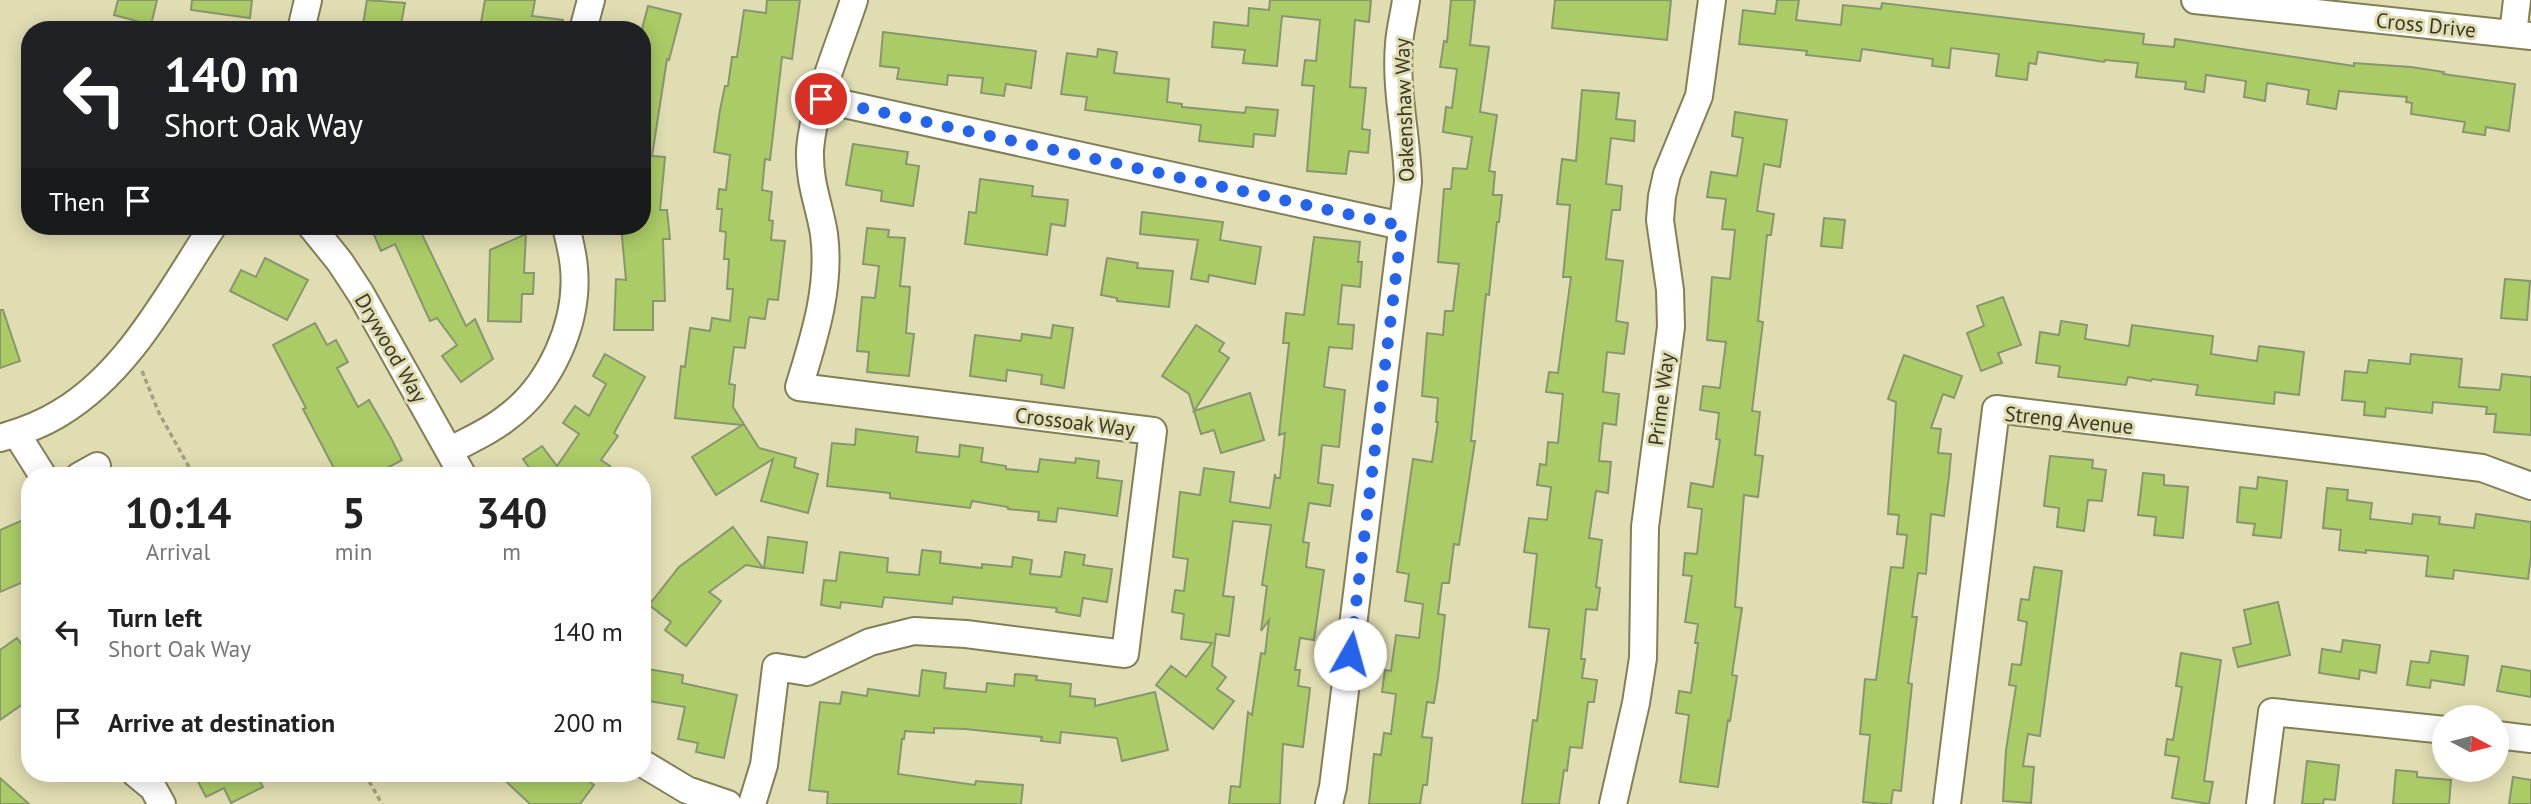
<!DOCTYPE html>
<style>
body{margin:0;font-family:"PT Sans",sans-serif;background:#f2f2f2;color:#222;height:100vh;display:flex;flex-direction:column;font-size:26px;white-space:nowrap}
*{box-sizing:border-box;margin:0}
p{font-size:23px;color:#767676}
.icon{flex:none;width:38px;height:38px;fill:none;stroke:currentColor;stroke-width:2;stroke-linecap:round;stroke-linejoin:round}
.map{position:relative;flex:1;overflow:hidden}
.details{position:absolute;left:21px;top:467px;width:630px;height:315px;display:flex;flex-direction:column;background:#fff;border-radius:28px;box-shadow:0 4px 18px #0003}
.details>*{flex:none}
.hud{position:absolute;left:21px;top:21px;width:630px;height:214px;border-radius:28px;box-shadow:0 4px 18px #0003;background:#202124;color:#fff;overflow:hidden}
.needle{width:46px;rotate:97deg}
.tools{position:absolute;left:2432px;top:705px;display:grid;gap:14px}
.tools a{display:grid;place-items:center;width:77px;height:77px;border-radius:50%;background:#fff;box-shadow:0 4px 18px #0003;font-size:35px}
.pin{position:absolute;display:grid;place-items:center;width:60px;height:60px;color:#fff;margin:-30px;border:4px solid #fff;border-radius:50%;box-shadow:0 2px 7px #0007}
.me{position:absolute;width:77px;margin:-38px;rotate:7deg;stroke-linejoin:round;filter:drop-shadow(0 0 5px #0008)}
.turn{display:flex;align-items:center;gap:24px;height:147px;padding:0 28px;font-size:32px}
.turn .icon{width:91px;height:91px;stroke-width:2.5}
.turn b{display:block;font-size:49px;line-height:60px}
.then{display:flex;align-items:center;height:66px;padding:0 28px;background:#0003;gap:14px;font-size:26px}
.eta{display:flex;justify-content:space-evenly;align-items:center;height:119px;text-align:center}
.eta b{font-size:42px;font-weight:800;line-height:49px}
ul{padding:0;list-style:none}
li{display:flex;align-items:center;gap:21px;height:91px;padding:0 28px}
li div{flex:1}
li b{display:block;font-size:26px}
li em{font-style:normal}
.map>svg:first-child{display:block}
.building{fill:#aacb66;stroke:#889670;stroke-width:2}
.lines{fill:none;stroke-linecap:round;stroke-linejoin:round}
.minor-casing{stroke:#827f57;stroke-width:30}
.path{stroke:#a3a07f;stroke-width:3.5;stroke-dasharray:5 3.5;stroke-linecap:butt}
.minor{stroke:#fff;stroke-width:26}
.route{stroke:#2563eb;stroke-width:12;stroke-dasharray:0 21.6}
.labels{text-anchor:middle;dominant-baseline:central;stroke-width:6;stroke-linejoin:round;paint-order:stroke}
.street-label{font-size:21px;fill:#393726;stroke:#e0ddb2}
</style>
<div class="map">
<svg width="2531" height="804" viewBox="0 0 2531 804">
<rect width="100%" height="100%" fill="#e0ddb2"/>
<!-- building -->
<path class="building" d="M118,0H157L151,25L114,15Z
M192,0H252L250,18L191,10Z
M367,0L405,3L400,30H362Z
M485,0H535L532,16L563,20V30L480,28Z
M767,0H800L792,59L782,57L770,160L765,159L762,190L772,192L769,220L773,221L771,240L785,241L778,300L768,299L765,319L749,317L745,348L734,347L729,384L735,385L733,407L759,448L796,458L794,467L818,474L808,513L761,501L773,459L716,495L692,457L742,425L675,418L681,366L685,367L690,328L710,331L712,318L730,321L733,289H727L729,259H724L726,232L720,231L722,209H717L719,189L726,190L730,155L714,152L720,110L725,86H728L732,57H737L744,10L766,13Z
M1270,0H1371L1369,22L1355,20L1350,87L1366,88L1362,129L1370,130L1368,153L1349,151L1346,174L1307,171L1314,86L1302,85L1305,60L1316,61L1320,20L1282,16L1277,66L1243,63L1245,50L1212,47L1214,22L1248,26L1249,8L1269,10Z
M1451,0H1475L1470,45L1489,47L1480,112L1497,115L1489,171L1495,172L1493,195H1502L1499,222H1497L1489,295L1486,294L1471,441H1475L1459,545L1454,544L1449,583H1442L1438,614L1445,615L1438,678L1434,703L1427,702L1422,737L1432,738L1427,785H1423L1420,804H1369L1374,754L1381,755L1384,733L1391,734L1396,694L1382,692L1385,670L1391,671L1396,635L1419,638L1423,604L1405,601L1409,574L1397,572L1413,459L1432,462L1438,422H1436L1438,398L1422,396L1427,333L1443,335L1445,311H1453L1459,264L1438,262L1444,189H1451L1453,168L1467,169L1472,137L1443,132L1446,107L1452,108L1457,69L1440,67L1444,41L1447,42Z
M1555,0H1671L1667,40L1552,28Z
M1777,0H1799L1796,20L1841,25L1843,5L1881,9L1882,3L2144,34L2143,44L2174,47L2175,39L2354,66V63L2411,67L2444,72L2443,74L2515,84L2509,131L2486,127L2485,135L2463,132L2465,122L2411,114L2412,103L2406,102L2407,97L2339,91L2336,109L2307,104L2309,90L2267,83L2265,101L2244,97L2246,81L2206,75L2204,92L2185,89L2186,82L2136,77L2138,63L2105,60L2104,62L2038,52L2036,64L2029,63L2027,80L1996,76L1999,54L1951,48L1949,68L1932,66L1933,59L1862,49L1860,61L1806,55L1807,51L1739,44L1743,10L1775,14Z
M648,6L681,14L669,60L667,59L652,156L665,157L660,210H667L670,239H663L665,301H653V330H614L616,279L626,280L621,226H642V29Z
M883,32L1036,51L1031,88L1006,84L1004,96L981,93L983,78L948,75L947,85L897,79L899,68L880,66Z
M1098,49L1117,52L1114,73L1169,79L1167,102L1182,104V107L1245,113L1246,107L1278,110L1275,136L1254,134L1253,147L1199,141L1201,125L1085,110L1087,97L1061,94L1067,53L1097,57Z
M1582,90L1619,93L1616,119L1635,121L1634,141L1611,138L1606,184L1622,186L1620,210H1612L1606,259L1623,261L1616,321L1628,323L1624,354L1607,352L1603,392L1619,394L1616,425L1603,423L1599,461L1611,462L1608,493L1596,491L1589,538L1602,540L1596,587L1600,588L1597,610L1586,609L1581,659H1585L1582,678L1597,680L1594,702H1588L1582,748L1570,747L1567,771L1564,770L1559,804H1522L1533,720L1537,721L1549,629L1529,627L1537,554L1524,552L1529,518L1547,520L1551,487L1537,485L1540,464L1546,465L1548,442L1558,443L1563,394L1546,392L1549,372L1558,373L1571,277H1563L1570,205L1557,204L1562,159L1576,161Z
M1735,112L1787,120L1780,167L1764,164L1757,211L1774,214L1771,235H1767L1758,321L1763,322L1752,411L1760,412L1755,455L1763,456L1758,497L1744,495L1735,607L1742,608L1732,675L1737,676L1730,721L1728,720L1718,787L1680,782L1689,715L1676,713L1679,691L1691,693L1698,643H1695L1698,624L1685,622L1692,576L1683,575L1685,553L1697,554L1702,509L1688,507L1691,483L1713,487L1720,440L1716,439L1719,413L1700,410L1703,386L1720,388L1726,342L1707,340L1712,277L1730,279L1735,230L1722,229L1726,199L1707,197L1711,172L1737,176L1743,138L1732,136Z
M853,144L908,152L906,164L919,166L913,206L881,201L882,191L846,185Z
M980,179L1033,186L1032,196L1068,200L1065,226L1051,224L1047,255L965,244L969,212L976,213Z
M1142,212L1223,222L1220,240L1261,247L1255,284L1209,275L1208,282L1191,279L1198,240L1140,234Z
M1824,218L1845,220L1842,248L1821,246Z
M370,226H418L466,326L475,319L493,359L461,382L442,356L457,345L437,318L430,321L395,244L381,251Z
M867,228L889,230L888,237L905,238L900,286L910,287L906,333L914,334L909,376L867,372L869,352L857,351L862,297L875,298L879,266L863,264Z
M526,234L524,273H534L533,294H522L521,322L488,321L490,250Z
M1314,237L1360,242L1358,262H1362L1360,287L1342,285L1338,324L1354,325L1352,349L1329,347L1324,387L1345,390L1339,447L1322,445L1318,483L1333,485L1330,506L1309,503L1303,542L1309,543L1306,567L1324,570L1314,640L1300,638L1295,670H1300L1298,686L1310,688L1303,747L1283,744L1280,804H1229L1231,786L1240,787L1248,712L1252,715L1261,653L1265,654L1269,620L1261,631L1267,586L1262,585L1271,525L1233,521L1223,596L1234,597L1229,636L1216,634L1212,666L1226,677L1217,689L1234,701L1213,729L1156,685L1171,666L1186,677L1212,643L1181,639L1184,614L1172,612L1175,590L1184,591L1188,559L1173,557L1180,492L1200,495L1204,468L1234,472L1230,502L1270,508L1275,474L1276,478H1280L1285,433L1279,435L1289,343H1283L1286,313L1304,315Z
M265,258L308,280L287,320L230,291L241,270L256,277Z
M1107,258L1138,263L1137,268L1173,271L1169,307L1117,301V298L1101,295Z
M2505,279L2530,281L2527,320L2501,318Z
M2003,297L2021,345L1998,353L2002,363L1981,371L1967,333L1984,326L1977,306Z
M0,310H3L20,361L0,368Z
M2061,321L2087,325L2085,339L2129,346L2132,325L2213,336L2211,354L2257,361L2259,346L2304,352L2299,395L2275,392L2274,404L2196,395L2198,385L2152,379L2151,381L2128,377L2126,385L2058,377L2060,366L2036,363L2040,332L2059,335Z
M315,323L327,345L336,340L348,362L337,368L358,407L369,400L391,438L402,460L387,468L392,476H338L303,409L306,408L273,345Z
M1053,325L1073,328L1064,388L1041,384L1042,375L1007,370L1006,381L970,376L975,335L1021,341L1022,334L1051,338Z
M1196,325L1224,343L1219,351L1229,358L1194,411L1250,393L1264,440L1221,453L1214,430L1201,434L1189,394L1162,376Z
M605,354L645,377L614,433L618,436L601,460L610,466L603,476H535L523,459L542,446L557,466L579,434L563,423L575,406L589,416L606,384L593,376Z
M2411,354L2462,359L2459,387L2500,390L2502,374L2531,377V435L2494,432L2496,414H2486L2487,407L2433,402L2432,413L2386,408L2385,417L2364,415L2365,402L2342,400L2345,371L2367,373L2369,360L2410,364Z
M1904,355L1962,376L1954,398L1943,394L1931,428L1941,429L1938,453L1951,454L1949,476L1944,516L1931,514L1926,574L1918,573L1912,617H1917L1908,683L1912,684L1901,791L1893,790L1891,804H1883L1863,802L1870,735L1860,734L1865,679L1876,680L1891,567L1903,568L1907,535L1897,534L1899,515L1888,514L1896,402L1888,399Z
M856,429L918,437L916,452L959,457L960,445L983,448L981,462L1006,466V469L1038,472L1040,459L1075,463L1076,458L1099,461L1097,478L1122,481L1117,516L1058,508L1056,522L1038,520L1039,512L1008,509V507L972,501L970,508L890,498V493L827,486L832,443L855,445Z
M2050,456L2093,460L2092,468L2106,470L2102,501L2088,500L2084,531L2057,527L2059,508L2044,506Z
M2143,473L2164,475V485L2188,487L2183,538L2154,535L2156,517L2138,515Z
M2258,477L2287,481L2281,538L2253,535L2255,524L2237,522L2240,487L2257,489Z
M2327,488L2348,490L2347,500L2372,503L2370,519L2412,524L2413,514L2440,517L2439,524L2474,528L2476,514L2531,522V556L2528,579L2454,570L2453,579L2426,576L2428,556L2366,550V553L2339,550L2341,530L2323,528Z
M30,517V579L0,592V530Z
M733,527L763,568L746,565L709,592L721,601L686,646L665,630L671,622L649,605L679,567Z
M768,537L807,542L803,573L764,568Z
M922,550L941,552L940,563L982,568V564L1012,567L1013,557L1032,560L1030,574L1061,577L1065,552L1085,555L1083,565L1112,569L1107,602L1083,598L1080,616L1056,612L1057,608L953,597L952,604L884,597L882,607L841,602L840,608L821,605L824,580L836,581L840,552L888,558L887,572L919,575Z
M2034,567L2062,571L2040,736L2028,734L2023,766L2034,767L2031,803L2003,801L2006,750L2016,686L2009,685L2012,664L2021,665L2027,622L2018,620L2021,599L2029,600Z
M2278,602L2290,655L2238,667L2233,648L2251,644L2244,610Z
M17,638L30,656V699L0,720V650Z
M2343,640L2380,645L2376,673L2360,670L2359,679L2319,673L2322,649L2341,652Z
M2431,651L2468,656L2464,685L2431,680L2430,688L2407,685L2411,661L2429,663Z
M2181,653L2221,660L2204,781L2213,782L2209,804L2172,798L2179,757L2165,755L2167,739L2173,740L2182,687L2176,686Z
M2502,666L2531,671V697L2497,691Z
M642,668L683,675L682,683L737,695L724,758L696,752L698,743L678,739L685,707L642,700Z
M922,670L946,673L944,688L986,692L987,683L1014,686L1015,674L1037,676L1036,680L1071,684L1070,696L1095,699V706L1155,692L1168,750L1122,761L1117,738L1061,732L1060,743L1041,741L1042,737L965,729L934,728V733L905,731L904,739H902L898,774L975,785L976,781L1023,785L1021,804H827L828,792L809,790L820,702L840,704L842,692L867,696L868,689L919,696Z
M2307,761L2339,765L2335,800L2324,799L2323,804H2302Z
M2396,770L2417,772V777L2451,780L2449,804H2393Z
M194,774H256L263,787L231,803L224,788L206,797Z
M498,774H578L594,785L580,804H530Z
M2513,777L2531,780V804H2509Z
M0,778L29,804H0Z"/>
<g class="lines">
<defs>
<path id="minor" d="M2195,0L2531,36
M301,30L308,0
M583,30L591,0
M2513,34L2517,0
M821,99L1402,226
M311,226L340,262L361,294L463,476
M16,433L43,476
M0,438C21,432 41,425 60,413C129,372 170,291 213,226
M449,451C467,441 489,432 505,419C550,387 579,323 574,268C573,254 569,240 566,226
M79,476L97,466
M2497,735L2531,739
M642,763L687,790L728,804
M136,774L153,788L162,804
M752,804L764,765L776,667L807,672L870,642L914,631L966,634L1125,654L1153,431L799,387C814,338 831,287 824,234C819,203 809,184 810,150C813,105 840,44 854,0
M1329,804L1333,787L1408,182C1407,136 1395,90 1399,44C1400,29 1404,15 1406,0
M1613,804L1636,703L1643,658L1645,527L1671,327L1670,290L1660,220L1662,196L1667,174L1699,96L1712,0
M1947,804L1996,409L2482,468L2531,486
M2260,804L2272,712L2445,730"/>
</defs>
<!-- minor casing -->
<use href="#minor" class="minor-casing"/>
<!-- path -->
<path class="path" d="M142,371L159,413L194,476
M365,774L382,804"/>
<!-- minor -->
<use href="#minor" class="minor"/>
</g>
<g class="lines">
<!-- route -->
<path class="route" d="M821,99L1402,226L1350,654"/>
</g>
<g class="labels">
<!-- street labels -->
<g class="street-label">
<text transform="translate(2426 25) rotate(6)">Cross Drive</text>
<text transform="translate(1404 110) rotate(-92)">Oakenshaw Way</text>
<text transform="translate(391 348) rotate(60)">Drywood Way</text>
<text transform="translate(1661 399) rotate(-83)">Prime Way</text>
<text transform="translate(2069 420) rotate(6)">Streng Avenue</text>
<text transform="translate(1075 422) rotate(7)">Crossoak Way</text>
</g>
</g>
</svg>
<div class="tools">
<a><svg class="needle" viewBox="-14 -14 28 28"><path d="M0-13l5 13h-10z" fill="#e53935"/><path d="M0 13l5-13h-10z" fill="#767676"/></svg></a>
</div>
<div class="pin" style="left:821px;top:99px;background:#d93025"><svg class="icon" aria-label="arrive" viewBox="0 0 24 24"><path d="M6 21V4h12l-3 4 3 4H6"/></svg></div>
<svg class="me" style="left:1350px;top:654px" viewBox="-20 -20 40 40"><circle r="19" fill="#fff"/><path d="M0-13L10 11 0 6-10 11z" fill="#2563eb"/></svg>
<div class="hud">
<div class="turn"><svg class="icon" aria-label="left" viewBox="0 0 24 24"><path d="M17 20v-9H6M10 6l-5 5 5 5"/></svg><div><b>140 m</b>Short Oak Way</div></div>
<div class="then">Then<svg class="icon" aria-label="arrive" viewBox="0 0 24 24"><path d="M6 21V4h12l-3 4 3 4H6"/></svg></div>
</div>
<section class="details">
<div class="eta">
<div><b>10:14</b><p>Arrival</p></div>
<div><b>5</b><p>min</p></div>
<div><b>340</b><p>m</p></div>
</div>
<ul>
<li><svg class="icon" aria-label="left" viewBox="0 0 24 24"><path d="M17 20v-9H6M10 6l-5 5 5 5"/></svg><div><b>Turn left</b><p>Short Oak Way</p></div><em>140 m</em></li>
<li><svg class="icon" aria-label="arrive" viewBox="0 0 24 24"><path d="M6 21V4h12l-3 4 3 4H6"/></svg><div><b>Arrive at destination</b></div><em>200 m</em></li>
</ul>
</section>
</div>
